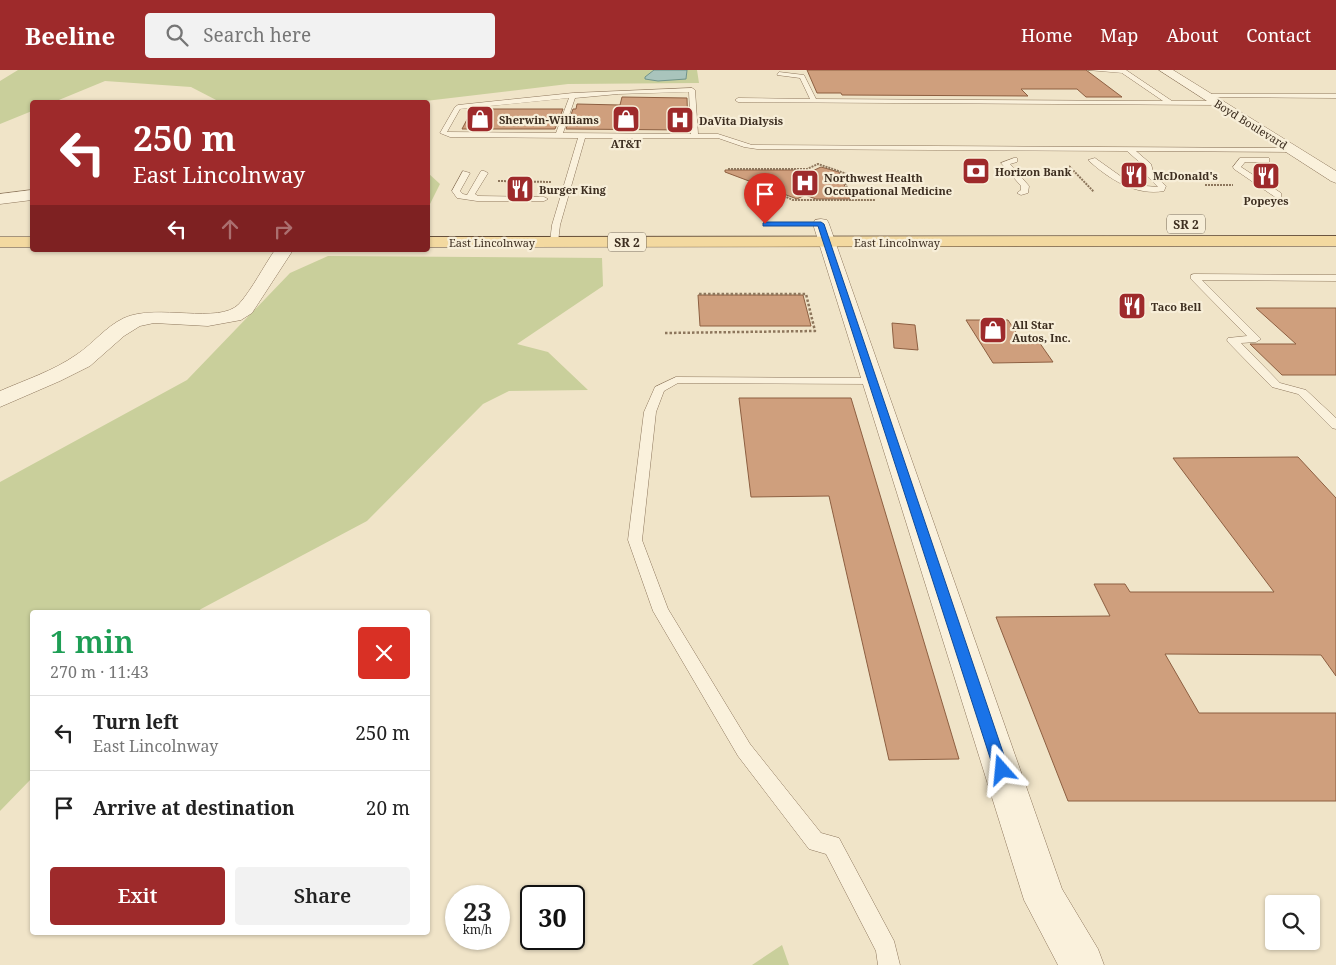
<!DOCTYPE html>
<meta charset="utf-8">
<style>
body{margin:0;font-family:"Noto Serif",serif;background:#f2f2f2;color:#222;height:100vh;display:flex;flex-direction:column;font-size:19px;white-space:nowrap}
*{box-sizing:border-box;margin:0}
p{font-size:16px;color:#767676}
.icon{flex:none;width:28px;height:28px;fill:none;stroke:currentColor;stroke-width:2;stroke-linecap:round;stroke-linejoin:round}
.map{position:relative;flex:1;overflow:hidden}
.panel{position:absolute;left:30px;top:540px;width:400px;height:325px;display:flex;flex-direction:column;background:#fff;border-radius:5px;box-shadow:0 1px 4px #0004}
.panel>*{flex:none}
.hud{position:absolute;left:30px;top:30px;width:400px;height:152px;border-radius:5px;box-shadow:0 1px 4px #0004;background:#9e2a2b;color:#fff;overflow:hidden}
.buttons{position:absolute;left:1265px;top:825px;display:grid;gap:10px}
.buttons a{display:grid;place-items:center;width:55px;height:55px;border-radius:5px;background:#fff;box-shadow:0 1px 4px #0004;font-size:25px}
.speed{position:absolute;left:445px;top:815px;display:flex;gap:10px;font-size:25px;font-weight:700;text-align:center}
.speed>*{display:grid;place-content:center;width:65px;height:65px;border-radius:50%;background:#fff;box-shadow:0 1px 4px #0004;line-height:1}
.speed small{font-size:12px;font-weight:400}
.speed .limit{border:2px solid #111;border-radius:8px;background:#fff;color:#111}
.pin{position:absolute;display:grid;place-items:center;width:42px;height:42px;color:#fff;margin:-51px -21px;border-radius:50% 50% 50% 0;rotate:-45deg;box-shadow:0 0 5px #0007}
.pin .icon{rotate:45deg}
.me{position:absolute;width:55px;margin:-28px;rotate:342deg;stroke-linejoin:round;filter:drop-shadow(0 0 4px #0008)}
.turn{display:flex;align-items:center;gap:18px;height:105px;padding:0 20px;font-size:22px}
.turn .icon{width:65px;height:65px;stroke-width:2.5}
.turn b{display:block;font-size:35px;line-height:42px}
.lanes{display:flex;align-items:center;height:48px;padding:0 20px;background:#0003;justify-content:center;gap:25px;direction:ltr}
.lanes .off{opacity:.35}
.round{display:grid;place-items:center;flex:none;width:52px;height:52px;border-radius:5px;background:#f2f2f2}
.summary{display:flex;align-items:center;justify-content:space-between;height:85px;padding:0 20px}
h1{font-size:30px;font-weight:600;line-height:38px;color:#1e9e55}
.action{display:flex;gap:10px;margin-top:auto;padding:10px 20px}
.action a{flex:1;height:58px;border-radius:5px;background:#9e2a2b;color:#fff;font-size:20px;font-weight:600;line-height:58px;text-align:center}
.action a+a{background:#f2f2f2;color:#222}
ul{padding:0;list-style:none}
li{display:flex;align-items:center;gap:15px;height:75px;padding:0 20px;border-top:1px solid #e0e0e0}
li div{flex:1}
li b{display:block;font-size:19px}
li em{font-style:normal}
header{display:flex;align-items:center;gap:30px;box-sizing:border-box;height:70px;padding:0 25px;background:#9e2a2b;color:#fff}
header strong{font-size:24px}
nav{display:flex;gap:28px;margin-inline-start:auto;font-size:18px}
.search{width:350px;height:45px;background:#f2f2f2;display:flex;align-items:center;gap:12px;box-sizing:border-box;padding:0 18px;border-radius:5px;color:#767676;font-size:19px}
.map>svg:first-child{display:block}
.green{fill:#c9cf9b}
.water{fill:#a9c4bc;stroke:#6f938a}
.building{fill:#cf9f7d;stroke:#8d5f41}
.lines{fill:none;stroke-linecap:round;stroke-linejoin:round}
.service-casing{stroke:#8d765c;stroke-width:1}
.minor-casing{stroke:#8d765c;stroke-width:1}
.tertiary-casing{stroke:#8d765c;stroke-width:1}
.primary-casing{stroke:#5b4430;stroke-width:1}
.path-far1{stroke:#8d765c;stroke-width:2;stroke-dasharray:2 1;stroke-linecap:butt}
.path{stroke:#8d765c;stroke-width:2.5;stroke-dasharray:2.5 2;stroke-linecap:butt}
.service{fill:#faf1dc;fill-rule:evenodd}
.minor{fill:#faf1dc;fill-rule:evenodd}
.tertiary{fill:#faf1dc;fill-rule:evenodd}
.primary{fill:#f3d9a0;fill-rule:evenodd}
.route{fill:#1a73e8;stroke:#114b97}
.labels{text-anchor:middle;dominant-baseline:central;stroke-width:4.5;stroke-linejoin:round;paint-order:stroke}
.far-poi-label{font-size:11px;font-weight:bold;fill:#3d2e20;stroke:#f7eed8;text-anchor:start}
.far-street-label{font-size:11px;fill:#3d2e20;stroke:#f7eed8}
.shield{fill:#f7eed8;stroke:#756857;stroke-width:1}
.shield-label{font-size:12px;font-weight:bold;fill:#3d2e20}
</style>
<header>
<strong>Beeline</strong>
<div class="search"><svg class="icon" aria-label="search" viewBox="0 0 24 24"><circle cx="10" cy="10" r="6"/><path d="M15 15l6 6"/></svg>Search here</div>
<nav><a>Home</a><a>Map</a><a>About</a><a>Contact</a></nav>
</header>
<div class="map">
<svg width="1336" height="895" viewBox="0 0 1336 895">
<rect width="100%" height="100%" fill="#f0e4c8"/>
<!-- green -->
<path class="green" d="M18,0H654L645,8L686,9L687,0H697L699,13L568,14L417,32H220L191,17L105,11L54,32H32V41L0,54V11Z
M428,103L440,114L428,138Z
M328,186L602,188L603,216L517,274L548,282L588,320L509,321L483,334L367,451L201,539L197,542H32V708L0,741V412L187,310L290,203Z
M782,875L789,895H752Z"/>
<!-- water -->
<path class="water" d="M654,0H687L686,9L658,11L645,9V7Z"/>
<!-- building -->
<path class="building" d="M807,0H1086L1122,27H1086L1077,19H1021L1028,26L842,25L841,23H817Z
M622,27L687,28L688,60L566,59L573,39H576L577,34L620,35Z
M477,39H563L555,59H462L472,40Z
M821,97L839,102L850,129H816L805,125L797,129L725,102V100H798L808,103Z
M698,225H803L811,256H700Z
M1256,238H1336V305H1282L1250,274H1296Z
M966,250H1008L1023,273L1039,272L1053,292L993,293Z
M892,253L915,255L918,280L894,278Z
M739,328H851L959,689L889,690L829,426L751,427Z
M1298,387L1336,428V606L1321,585L1165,584L1199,643H1336V731H1068L996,547L1110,546L1094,514H1125L1130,522H1274L1173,388Z"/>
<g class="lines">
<defs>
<path id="service" d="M1088,0H1126L1172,31H1218L1221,33L1218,35L738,32L735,30L738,28L810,29L800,8L777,5L779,2L804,5L816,29L1163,31L1122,3Z
M692,18L695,20L698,64H718L752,75L1292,78L1296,80L1292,82L1136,81L1151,94L1154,105L1166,116L1164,121C1135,126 1109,109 1088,90L1095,88L1133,115L1158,117L1147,106L1145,97L1127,81L757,79L744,77L718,68H585L560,155L558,172L554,175L550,172L552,155L578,68L450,67L440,63L455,37L458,35L573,23ZM689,22L691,64L563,63L575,28L618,24ZM569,28L556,63L447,62L460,39Z
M1207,24H1336V28L1205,27Z
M1014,88H1017V92L1010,94L1029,116L1028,123L1021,125L1017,123L1021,120V116L1001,93Z
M1240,88H1269V92H1245L1241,97L1281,123V127H1275L1234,99L1233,97Z
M463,101L470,103L460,121L463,124L467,125L481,101H484L488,103L475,124L478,126L544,127L548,129L544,131H477L457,128L452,121Z
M1194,204L1336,205V211L1202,210L1261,269L1256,272L1241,273L1280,313L1306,320L1336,348V359L1332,358L1298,324L1272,317L1228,272L1227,270L1228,268L1247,266L1191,209V205Z
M676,307L874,308L880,311L874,314L678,313L664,321L656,342L642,470L668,539L750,674L821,763L839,768L894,871L900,895H878L876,881L826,784L809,779L738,686L653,541L628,470L644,342L655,317Z"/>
<path id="minor" d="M32,120V130L0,134V124Z
M821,149L827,150L829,154L1062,819L1098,879L1104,895H1058L1024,830L813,154L815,150Z
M275,180H293L252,243L241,250L208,256L154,253L140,256L124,266L90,296L60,311L0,337V321C25,310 53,301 76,285C93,274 105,257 124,248C157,233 219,255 239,234C253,218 263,197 275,180Z"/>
<path id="tertiary" d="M1159,0H1173L1336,101V113L1331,111Z"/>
<path id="primary" d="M1336,166V176L428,177V167Z
M0,167H32V177H0Z"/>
</defs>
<!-- service casing -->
<use href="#service" class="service-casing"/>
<!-- minor casing -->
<use href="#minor" class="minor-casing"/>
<!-- tertiary casing -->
<use href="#tertiary" class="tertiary-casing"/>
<!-- primary casing -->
<use href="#primary" class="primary-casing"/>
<!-- path-far1 -->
<path class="path-far1" d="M1069,96L1094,122
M728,99H807L818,94L850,105L843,108L852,130
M498,111L551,112
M1205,115H1233
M745,125H782L793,130H875"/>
<!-- path -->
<path class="path" d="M665,263L815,261L806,224H699"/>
<!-- service -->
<use href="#service" class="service"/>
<!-- minor -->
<use href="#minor" class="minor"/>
<!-- tertiary -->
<use href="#tertiary" class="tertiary"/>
<!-- primary -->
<use href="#primary" class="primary"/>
</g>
<!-- route -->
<path class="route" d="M765,152H821L824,154L1009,700L1007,706L1002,708L996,706L994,700L818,156H763V153Z"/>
<!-- icons -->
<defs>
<symbol id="shop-square" viewBox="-11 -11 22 22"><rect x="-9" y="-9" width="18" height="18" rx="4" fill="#9e2a2b" stroke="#f7eed8"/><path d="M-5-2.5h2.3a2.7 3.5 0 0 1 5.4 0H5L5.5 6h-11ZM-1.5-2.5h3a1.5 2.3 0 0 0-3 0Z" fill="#fff"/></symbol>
<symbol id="hospital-square" viewBox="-11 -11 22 22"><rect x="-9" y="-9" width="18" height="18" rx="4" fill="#9e2a2b" stroke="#f7eed8"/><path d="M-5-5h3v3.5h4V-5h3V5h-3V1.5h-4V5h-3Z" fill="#fff"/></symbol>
<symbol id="bank-square" viewBox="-11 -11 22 22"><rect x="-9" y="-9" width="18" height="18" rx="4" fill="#9e2a2b" stroke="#f7eed8"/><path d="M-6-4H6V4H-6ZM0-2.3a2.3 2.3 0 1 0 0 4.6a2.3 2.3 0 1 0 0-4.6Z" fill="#fff"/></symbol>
<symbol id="restaurant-square" viewBox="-11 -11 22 22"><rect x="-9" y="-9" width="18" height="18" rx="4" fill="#9e2a2b" stroke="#f7eed8"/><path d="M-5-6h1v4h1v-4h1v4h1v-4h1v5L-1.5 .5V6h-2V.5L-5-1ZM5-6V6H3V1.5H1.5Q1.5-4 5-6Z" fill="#fff"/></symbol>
</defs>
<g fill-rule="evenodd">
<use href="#shop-square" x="464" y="33" width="32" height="32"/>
<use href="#shop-square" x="610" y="33" width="32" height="32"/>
<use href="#hospital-square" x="664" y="34" width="32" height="32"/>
<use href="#bank-square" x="960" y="85" width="32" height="32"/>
<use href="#restaurant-square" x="1118" y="89" width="32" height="32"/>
<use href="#restaurant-square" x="1250" y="90" width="32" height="32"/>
<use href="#hospital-square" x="789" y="97" width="32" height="32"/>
<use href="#restaurant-square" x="504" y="103" width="32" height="32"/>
<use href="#restaurant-square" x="1116" y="220" width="32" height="32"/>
<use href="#shop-square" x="977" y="244" width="32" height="32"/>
</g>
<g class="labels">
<!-- far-poi labels -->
<g class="far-poi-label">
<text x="499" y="49">Sherwin-Williams</text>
<text x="699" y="50">DaVita Dialysis</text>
<text x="626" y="73" text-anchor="middle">AT&amp;T</text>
<text x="995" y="101">Horizon Bank</text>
<text x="1153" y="105">McDonald's</text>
<text x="824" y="107">Northwest Health<tspan x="824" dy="13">Occupational Medicine</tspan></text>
<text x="539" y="119">Burger King</text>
<text x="1266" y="130" text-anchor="middle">Popeyes</text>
<text x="1151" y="236">Taco Bell</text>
<text x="1012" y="254">All Star<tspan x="1012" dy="13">Autos, Inc.</tspan></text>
</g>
<!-- far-street labels -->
<g class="far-street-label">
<text transform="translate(1251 54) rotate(32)">Boyd Boulevard</text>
<text x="492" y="172">East Lincolnway</text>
<text x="897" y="172">East Lincolnway</text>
</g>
<!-- shield labels -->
<g class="shield">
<rect x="1167" y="144.5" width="38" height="19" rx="4"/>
<rect x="608" y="162.5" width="38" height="19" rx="4"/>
</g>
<g class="shield-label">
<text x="1186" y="154">SR 2</text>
<text x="627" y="172">SR 2</text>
</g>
</g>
</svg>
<div class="buttons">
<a><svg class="icon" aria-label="search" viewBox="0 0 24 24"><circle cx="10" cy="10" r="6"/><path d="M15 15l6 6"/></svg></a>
</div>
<div class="speed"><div>23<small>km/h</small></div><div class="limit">30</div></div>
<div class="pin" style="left:765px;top:154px;background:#d93025"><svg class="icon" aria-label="arrive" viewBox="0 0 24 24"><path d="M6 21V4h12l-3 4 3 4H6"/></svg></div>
<svg class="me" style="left:1002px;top:700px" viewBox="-20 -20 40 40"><path d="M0-17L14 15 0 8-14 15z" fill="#1a73e8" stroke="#fff" stroke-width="4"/></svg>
<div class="hud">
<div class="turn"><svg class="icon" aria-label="left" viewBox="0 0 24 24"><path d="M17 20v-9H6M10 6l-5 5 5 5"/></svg><div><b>250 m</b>East Lincolnway</div></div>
<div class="lanes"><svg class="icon" aria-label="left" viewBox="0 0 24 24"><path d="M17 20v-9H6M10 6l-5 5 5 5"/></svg><svg class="icon off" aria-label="ahead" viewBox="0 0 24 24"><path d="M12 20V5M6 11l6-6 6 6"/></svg><svg class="icon off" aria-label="right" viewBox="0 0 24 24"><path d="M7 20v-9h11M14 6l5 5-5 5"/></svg></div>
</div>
<section class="panel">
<div class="summary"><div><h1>1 min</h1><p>270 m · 11:43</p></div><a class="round" style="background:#d93025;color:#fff"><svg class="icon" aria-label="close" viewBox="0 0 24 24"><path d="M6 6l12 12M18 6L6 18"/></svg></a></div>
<ul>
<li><svg class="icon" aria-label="left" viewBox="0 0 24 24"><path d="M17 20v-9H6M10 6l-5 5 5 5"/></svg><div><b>Turn left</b><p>East Lincolnway</p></div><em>250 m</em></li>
<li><svg class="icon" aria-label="arrive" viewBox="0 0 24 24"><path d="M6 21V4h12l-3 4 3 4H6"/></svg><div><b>Arrive at destination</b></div><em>20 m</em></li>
</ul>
<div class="action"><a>Exit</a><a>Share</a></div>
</section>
</div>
